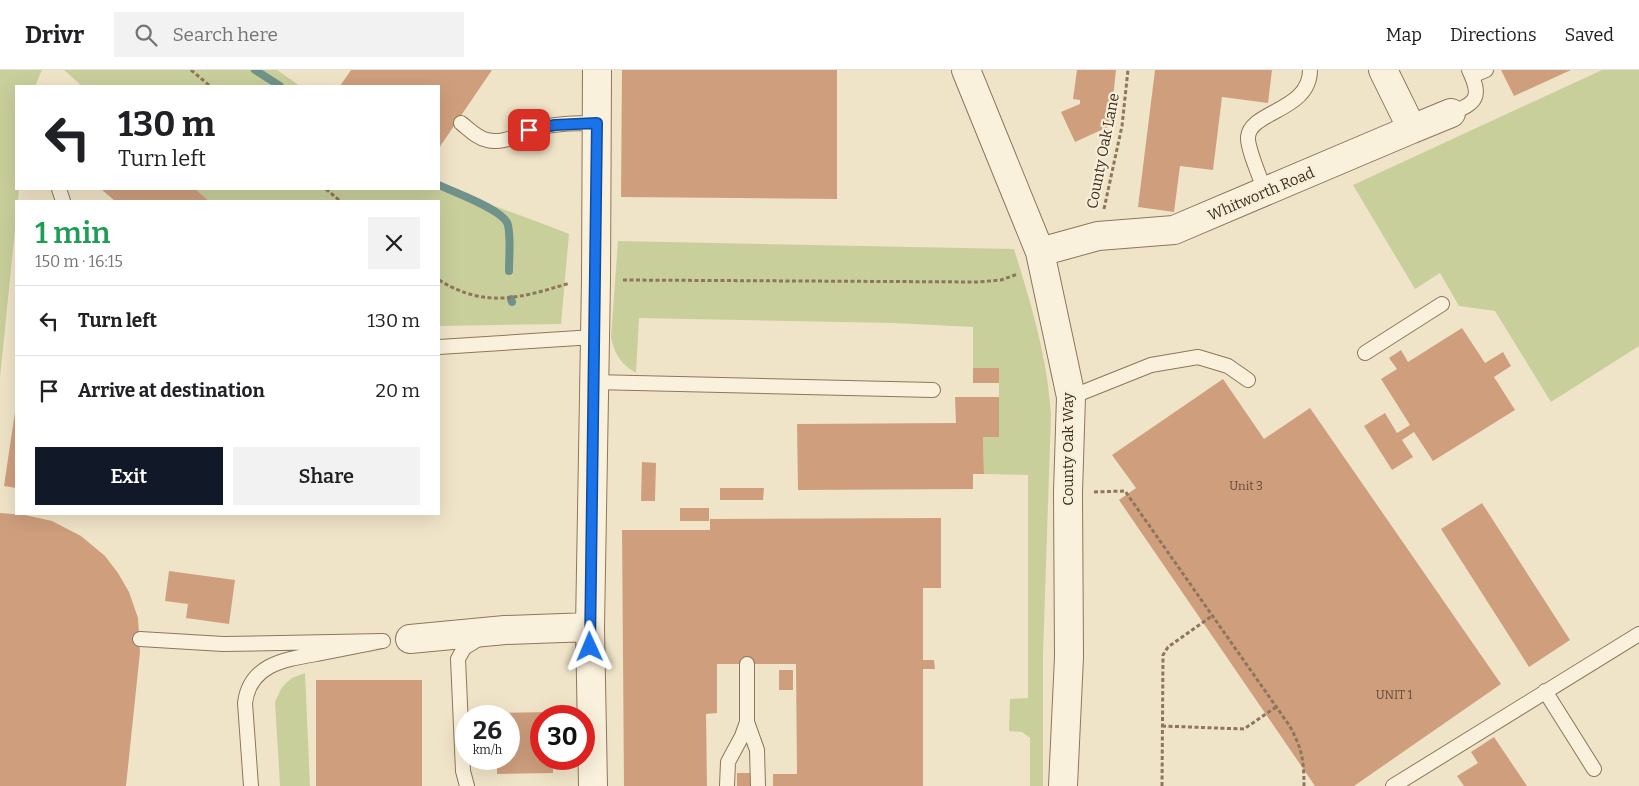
<!DOCTYPE html>
<meta charset="utf-8">
<style>
body{margin:0;font-family:Bitter,serif;background:#f2f2f2;color:#202124;height:100vh;display:flex;flex-direction:column;font-size:19px;white-space:nowrap}
*{box-sizing:border-box;margin:0}
p{font-size:16px;color:#757577}
.icon{flex:none;width:28px;height:28px;fill:none;stroke:currentColor;stroke-width:2;stroke-linecap:round;stroke-linejoin:round}
.map{position:relative;flex:1;overflow:hidden}
.panel{position:absolute;left:15px;top:130px;width:425px;height:315px;display:flex;flex-direction:column;background:#fff;border-radius:0px;box-shadow:0 5px 20px #0002}
.panel>*{flex:none}
.banner{position:absolute;left:15px;top:15px;width:425px;height:105px;border-radius:0px;box-shadow:0 5px 20px #0002;background:#fff;color:#202124;overflow:hidden}
.speed{position:absolute;left:455px;top:635px;display:flex;gap:10px;font-size:25px;font-weight:700;text-align:center}
.speed>*{display:grid;place-content:center;width:65px;height:65px;border-radius:50%;background:#fff;box-shadow:0 5px 20px #0002;line-height:1}
.speed small{font-size:12px;font-weight:400}
.speed .limit{border:8px solid #d22;background:#fff;color:#111}
.pin{position:absolute;display:grid;place-items:center;width:42px;height:42px;color:#fff;margin:-21px;border-radius:10px;box-shadow:0 2px 8px #0006}
.me{position:absolute;width:55px;margin:-28px;rotate:359deg;stroke-linejoin:round;filter:drop-shadow(0 0 4px #0008)}
.turn{display:flex;align-items:center;gap:18px;height:105px;padding:0 20px;font-size:22px}
.turn .icon{width:65px;height:65px;stroke-width:2.5}
.turn b{display:block;font-size:35px;line-height:42px}
.round{display:grid;place-items:center;flex:none;width:52px;height:52px;border-radius:0px;background:#f2f2f2}
.summary{display:flex;align-items:center;justify-content:space-between;height:85px;padding:0 20px}
h1{font-size:30px;font-weight:600;line-height:38px;color:#1e9e55}
.cta{display:flex;gap:10px;margin-top:auto;padding:10px 20px}
.cta a{flex:1;height:58px;border-radius:0px;background:#111827;color:#fff;font-size:20px;font-weight:600;line-height:58px;text-align:center}
.cta a+a{background:#f2f2f2;color:#202124}
ul{padding:0;list-style:none}
li{display:flex;align-items:center;gap:15px;height:70px;padding:0 20px;border-top:1px solid #e0e0e0}
li div{flex:1}
li b{display:block;font-size:19px}
li em{font-style:normal}
header{display:flex;align-items:center;gap:30px;box-sizing:border-box;height:70px;padding:0 25px;background:#fff;border-bottom:1px solid #e0e0e0}
header strong{font-size:24px}
nav{display:flex;gap:28px;margin-inline-start:auto;font-size:18px}
.search{width:350px;height:45px;background:#f2f2f2;display:flex;align-items:center;gap:12px;box-sizing:border-box;padding:0 18px;border-radius:0px;color:#757577;font-size:19px}
.map>svg:first-child{display:block}
.green{fill:#c9cf9b}
.lines{fill:none;stroke-linecap:round;stroke-linejoin:round}
.stream{stroke:#6f938a;stroke-width:8}
.building{fill:#cf9f7d}
.service-casing{stroke:#8d765c;stroke-width:16}
.minor-casing{stroke:#8d765c;stroke-width:30}
.path{stroke:#8d765c;stroke-width:3;stroke-dasharray:4 2.5;stroke-linecap:butt}
.service{stroke:#faf1dc;stroke-width:14}
.minor{stroke:#faf1dc;stroke-width:28}
.route-casing{stroke:#114b97;stroke-width:12}
.route{stroke:#1a73e8;stroke-width:9}
.labels{text-anchor:middle;dominant-baseline:central;stroke-width:4.5;stroke-linejoin:round;paint-order:stroke}
.number-label{font-size:12px;fill:#624a37}
.street-label{font-size:15px;fill:#3d2e20;stroke:#f7eed8}
</style>
<header>
<strong>Drivr</strong>
<div class="search"><svg class="icon" aria-label="search" viewBox="0 0 24 24"><circle cx="10" cy="10" r="6"/><path d="M15 15l6 6"/></svg>Search here</div>
<nav><a>Map</a><a>Directions</a><a>Saved</a></nav>
</header>
<div class="map">
<svg width="1639" height="716" viewBox="0 0 1639 716">
<rect width="100%" height="100%" fill="#f0e4c8"/>
<!-- green -->
<path class="green" d="M0,0H42L35,16H16V119H19L18,131H16V149L0,308Z
M64,0H277L300,16H82Z
M1602,0H1639V276L1551,332L1495,241L1459,236L1440,203L1415,219L1353,115Z
M439,112C479,133 526,146 569,164L561,254L439,256V131H209L195,119H439Z
M618,171L1014,179C1031,234 1047,285 1051,344L1043,586V716H1030V668L1022,662L1009,661L1010,629L1028,628V405L984,404L983,367L999,366V299L973,298V257L893,253L639,248L636,303C621,294 614,284 611,267Z
M305,603L310,716H280L275,632L281,619L286,613L292,608Z"/>
<g class="lines">
<!-- stream -->
<path class="stream" d="M255,0L280,16
M439,115C453,122 505,140 508,155C511,169 509,187 509,201
M511,229L512,232"/>
</g>
<!-- building -->
<path class="building" d="M351,0H492L439,78V16H340Z
M622,0H837V129L621,127Z
M1077,0H1116L1110,56L1075,72L1061,42L1080,34V30L1073,29Z
M1155,0H1272L1268,33L1222,27L1213,100L1180,96L1174,142L1138,137Z
M1501,0H1571L1514,26Z
M101,119H195L209,131H115Z
M1462,258L1485,293L1503,282L1511,296L1494,307L1515,340L1433,391L1414,362L1402,370L1413,387L1392,400L1364,356L1385,343L1397,363L1410,355L1381,309L1397,299L1389,288L1401,280L1408,292Z
M973,298H999V313H973Z
M1223,309L1264,369L1310,338L1501,614L1354,716H1315L1119,430L1136,418L1112,385Z
M955,327H999V367H983L984,404H973V419L798,420L797,354L956,353Z
M15,342H16V418L4,416Z
M642,392L656,393L655,431H641Z
M720,418H764L763,430H720Z
M1482,433L1570,570L1529,597L1441,459Z
M680,438H709V451H680Z
M0,443L25,445L52,451L81,466L105,486L118,503L129,522L138,548L140,582L126,716H0Z
M941,448V518H923V590H934L935,599H923V716H773V704H797L796,594H717V643L706,644L707,716H624L622,460H710V449Z
M169,501L235,510L229,554L186,548L188,534L165,531Z
M779,600H793V620H779Z
M316,610H422V716H316Z
M552,642V646H541V689H553V703L497,704V689H509V646H496V643Z
M1494,667L1527,716H1464L1457,706L1478,693L1471,682Z
M737,703H753V716H737Z"/>
<g class="lines">
<defs>
<path id="service" d="M1472,6L1486,0
M1451,43C1477,33 1482,27 1469,0
M461,53C469,59 477,68 487,70C504,75 522,62 539,58C558,53 577,53 597,53
M59,119L63,131
M1265,122C1261,109 1247,78 1248,67C1250,41 1310,41 1310,0
M439,277L594,267
M1365,283L1442,234
M593,312L933,320
M1071,327L1151,295L1198,287L1228,296L1248,310
M140,569L223,574L383,571C362,575 342,579 322,583C289,589 250,592 245,633L251,716
M747,594V652L757,680L758,716
M1545,621L1594,699
M467,716L463,701L458,589L464,578L480,568
M727,716L728,692L742,666L747,652
M1393,716L1639,564"/>
<path id="minor" d="M966,0L1040,182L1071,327L1068,422L1069,587L1063,716
M1412,59L1451,43
M1040,182L1098,166L1174,160L1412,59L1383,0
M410,569L505,560L590,557
M593,716L590,557L596,210L597,0"/>
</defs>
<!-- service casing -->
<use href="#service" class="service-casing"/>
<!-- minor casing -->
<use href="#minor" class="minor-casing"/>
<!-- path -->
<path class="path" d="M191,0L210,16
M326,119L340,131
M1104,139L1122,56L1128,0
M439,210C486,239 520,228 570,213
M623,210L978,212L1001,210L1018,204
M1094,422L1125,421L1289,655C1302,678 1304,690 1304,716
M1162,656L1244,659L1276,637
M1162,716L1163,585L1168,577L1212,546"/>
<!-- service -->
<use href="#service" class="service"/>
<!-- minor -->
<use href="#minor" class="minor"/>
</g>
<g class="lines">
<defs>
<path id="route" d="M529,60L555,55L597,53L590,577"/>
</defs>
<!-- route casing -->
<use href="#route" class="route-casing"/>
<!-- route -->
<use href="#route" class="route"/>
</g>
<g class="labels">
<!-- number labels -->
<g class="number-label">
<text x="1246" y="416">Unit 3</text>
<text x="1394" y="625">UNIT 1</text>
</g>
<!-- street labels -->
<g class="street-label">
<text transform="translate(1103 81) rotate(-79)">County Oak Lane</text>
<text transform="translate(1261 124) rotate(-23)">Whitworth Road</text>
<text transform="translate(1068 379) rotate(-90)">County Oak Way</text>
</g>
</g>
</svg>
<div class="speed"><div>26<small>km/h</small></div><div class="limit">30</div></div>
<div class="pin" style="left:529px;top:60px;background:#d93025"><svg class="icon" aria-label="arrive" viewBox="0 0 24 24"><path d="M6 21V4h12l-3 4 3 4H6"/></svg></div>
<svg class="me" style="left:590px;top:577px" viewBox="-20 -20 40 40"><path d="M0-17L14 15 0 8-14 15z" fill="#1a73e8" stroke="#fff" stroke-width="4"/></svg>
<div class="banner">
<div class="turn"><svg class="icon" aria-label="left" viewBox="0 0 24 24"><path d="M17 20v-9H6M10 6l-5 5 5 5"/></svg><div><b>130 m</b>Turn left</div></div>
</div>
<section class="panel">
<div class="summary"><div><h1>1 min</h1><p>150 m · 16:15</p></div><a class="round"><svg class="icon" aria-label="close" viewBox="0 0 24 24"><path d="M6 6l12 12M18 6L6 18"/></svg></a></div>
<ul>
<li><svg class="icon" aria-label="left" viewBox="0 0 24 24"><path d="M17 20v-9H6M10 6l-5 5 5 5"/></svg><div><b>Turn left</b></div><em>130 m</em></li>
<li><svg class="icon" aria-label="arrive" viewBox="0 0 24 24"><path d="M6 21V4h12l-3 4 3 4H6"/></svg><div><b>Arrive at destination</b></div><em>20 m</em></li>
</ul>
<div class="cta"><a>Exit</a><a>Share</a></div>
</section>
</div>
